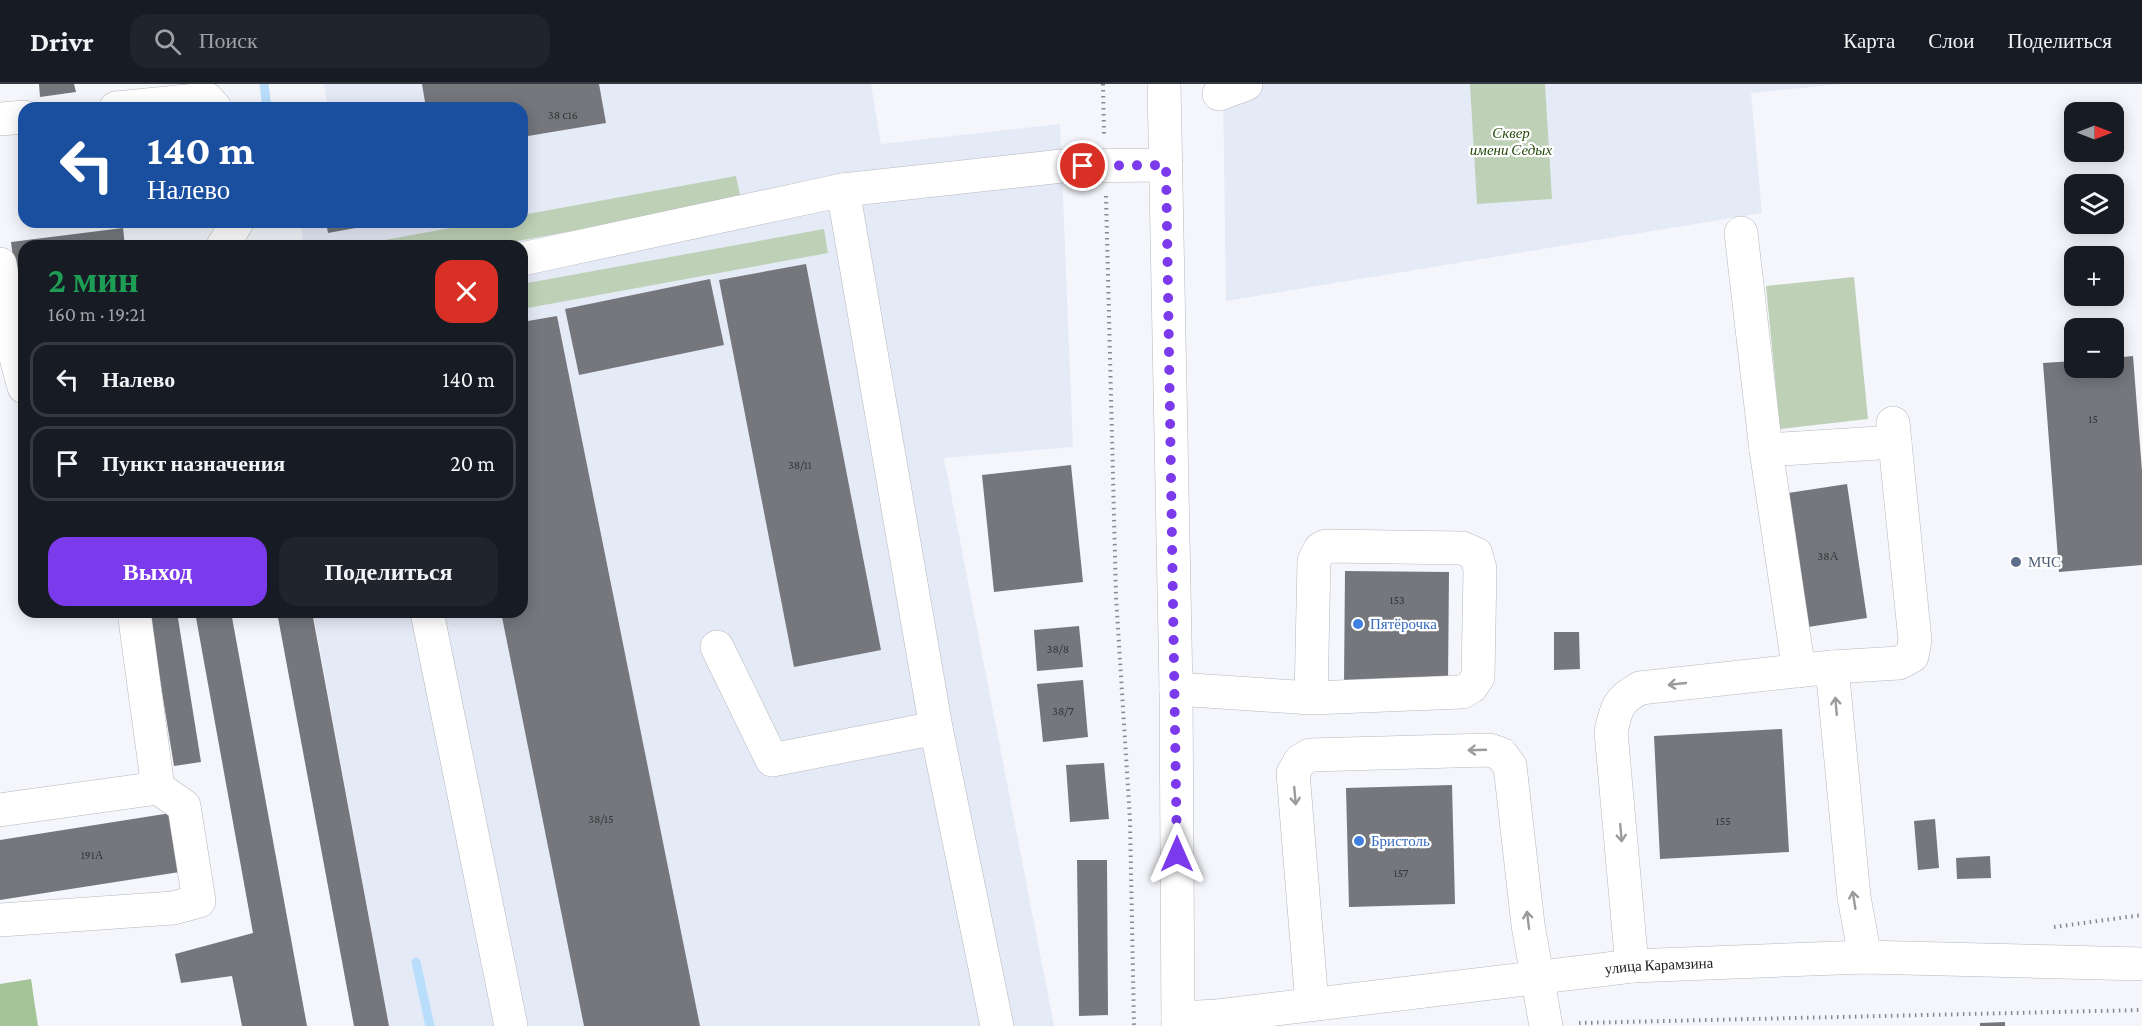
<!DOCTYPE html>
<html lang="ru">
<meta charset="utf-8">
<style>
body{margin:0;font-family:"Crimson Pro",serif;background:#20242c;color:#f1f3f6;height:100vh;display:flex;flex-direction:column;font-size:22px;white-space:nowrap}
*{box-sizing:border-box;margin:0}
p{font-size:20px;color:#9ea1a6}
.icon{flex:none;width:33px;height:33px;fill:none;stroke:currentColor;stroke-width:2;stroke-linecap:round;stroke-linejoin:round}
.map{position:relative;flex:1;overflow:hidden}
.details{position:absolute;left:18px;top:156px;width:510px;height:378px;display:flex;flex-direction:column;background:#171b24;border-radius:18px;box-shadow:0 3px 15px #0003}
.details>*{flex:none}
.banner{position:absolute;left:18px;top:18px;width:510px;height:126px;border-radius:18px;box-shadow:0 3px 15px #0003;background:#1a4fa0;color:#fff;overflow:hidden}
.needle{width:39px;rotate:90deg}
.controls{position:absolute;left:2064px;top:18px;display:grid;gap:12px}
.controls a{display:grid;place-items:center;width:60px;height:60px;border-radius:12px;background:#171b24;box-shadow:0 3px 15px #0003;font-size:30px}
.pin{position:absolute;display:grid;place-items:center;width:51px;height:51px;color:#fff;margin:-26px;border:3px solid #fff;border-radius:50%;box-shadow:0 2px 6px #0007}
.me{position:absolute;width:66px;margin:-33px;rotate:0deg;stroke-linejoin:round;filter:drop-shadow(0 0 4px #0008)}
.turn{display:flex;align-items:center;gap:21px;height:126px;padding:0 30px;font-size:27px}
.turn .icon{width:78px;height:78px;stroke-width:2.5}
.turn b{display:block;font-size:42px;line-height:51px}
.round{display:grid;place-items:center;flex:none;width:63px;height:63px;border-radius:18px;background:#20242c}
.overview{display:flex;align-items:center;justify-content:space-between;height:102px;padding:0 30px}
h1{font-size:36px;font-weight:600;line-height:45px;color:#1e9e55}
.primary-button{display:flex;gap:12px;margin-top:auto;padding:12px 30px}
.primary-button a{flex:1;height:69px;border-radius:18px;background:#7c3aed;color:#fff;font-size:24px;font-weight:600;line-height:69px;text-align:center}
.primary-button a+a{background:#20242c;color:#f1f3f6}
ul{padding:0;list-style:none}
li{display:flex;align-items:center;gap:18px;height:75px;margin:0 12px 9px;padding:0 18px;border:3px solid #363941;border-radius:18px}
li div{flex:1}
li b{display:block;font-size:22px}
li em{font-style:normal}
header{display:flex;align-items:center;gap:36px;box-sizing:border-box;height:84px;padding:0 30px;background:#171b24;border-bottom:2px solid #363941}
header strong{font-size:28px}
nav{display:flex;gap:33px;margin-inline-start:auto;font-size:21px}
.search{width:420px;height:54px;background:#20242c;display:flex;align-items:center;gap:15px;box-sizing:border-box;padding:0 21px;border-radius:18px;color:#9ea1a6;font-size:22px}
.map>svg:first-child{display:block}
.built{fill:#e5eaf7}
.green{fill:#bed1b6}
.forest{fill:#a4c498}
.lines{fill:none;stroke-linecap:round;stroke-linejoin:round}
.stream{stroke:#b9defc;stroke-width:9}
.building{fill:#75777c}
.minor-casing{stroke:#b6b8be;stroke-width:34}
.path{stroke:#87898c;stroke-width:4;stroke-dasharray:1.5 4.5;stroke-linecap:butt}
.minor{stroke:#fff;stroke-width:33}
.oneway{stroke:#9b9b9c}
.route{stroke:#7c3aed;stroke-width:10;stroke-dasharray:0 18}
.service-dot{fill:#5c6f8a;stroke:#fff;stroke-width:2}
.shop-dot{fill:#3f7fe0;stroke:#fff;stroke-width:2}
.labels{text-anchor:middle;dominant-baseline:central;stroke-width:4.5;stroke-linejoin:round;paint-order:stroke}
.number-label{font-size:12px;fill:#353639}
.park-label{font-size:15px;font-style:italic;fill:#234a0b;stroke:#fff}
.service-label{font-size:15px;fill:#4e5e75;stroke:#fff;text-anchor:start}
.shop-label{font-size:15px;fill:#366cbe;stroke:#fff;text-anchor:start}
.street-label{font-size:15px;fill:#202123;stroke:#fff}
</style>
<header>
<strong>Drivr</strong>
<div class="search"><svg class="icon" aria-label="search" viewBox="0 0 24 24"><circle cx="10" cy="10" r="6"/><path d="M15 15l6 6"/></svg>Поиск</div>
<nav><a>Карта</a><a>Слои</a><a>Поделиться</a></nav>
</header>
<div class="map">
<svg width="2142" height="942" viewBox="0 0 2142 942">
<rect width="100%" height="100%" fill="#f4f6fb"/>
<!-- built -->
<path class="built" d="M324,0H871L881,60L1060,40L1073,363L944,374L1054,942H389L313,528H522V162H304L300,138H522V24H328Z
M1223,0H1841L1751,9L1762,129L1226,217Z"/>
<!-- green -->
<path class="green" d="M1470,0H1545L1552,115L1477,120Z
M736,92L741,116L490,162H352L483,138H522V131Z
M824,145L828,169L522,225V200Z
M1854,193L1868,335L1780,345L1766,202Z"/>
<!-- forest -->
<path class="forest" d="M31,895L38,942H0V900Z"/>
<g class="lines">
<!-- stream -->
<path class="stream" d="M264,0L267,24
M416,878L430,942"/>
</g>
<!-- building -->
<path class="building" d="M39,0H74L76,8L40,13Z
M422,0H599L606,39L522,53V24H426Z
M122,138H169V140L123,144Z
M326,138H383V139L328,149Z
M123,144L125,162H24V219H19L11,158Z
M806,180L881,566L794,583L719,196Z
M710,195L724,261L579,291L565,225Z
M557,232L700,942H584L501,528H522V238Z
M2133,272L2142,387V481L2059,488L2043,279L2074,277V284H2114V274Z
M1071,381L1083,498L994,508L982,391Z
M1847,400L1867,534L1808,543L1788,409Z
M1345,487L1449,488L1448,599H1344Z
M149,528H177L201,678L174,682Z
M195,528H231L307,942H242L232,892L181,899L175,870L253,849Z
M277,528H312L389,942H354Z
M1079,542L1083,583L1037,587L1034,546Z
M1554,548H1579L1580,585L1554,586Z
M1083,596L1088,653L1043,658L1037,600Z
M1782,645L1789,768L1660,775L1654,652Z
M1104,679L1109,735L1070,738L1066,681Z
M1452,701L1455,820L1349,823L1346,704Z
M177,728L186,787L0,816V756Z
M1935,735L1939,784L1918,786L1914,737Z
M1990,772L1991,794L1957,795L1956,774Z
M1077,776H1107L1108,931L1079,932Z
M2005,938V942H1980V939Z"/>
<g class="lines">
<defs>
<g id="minor">
<path d="M1164,0L1176,605L1178,942"/>
<path d="M1219,10L1246,0"/>
<path d="M116,24L207,15L215,24"/>
<path d="M0,35L24,33"/>
<path d="M843,106L936,644L997,942"/>
<path d="M1741,149L1766,366L1799,587"/>
<path d="M223,162L237,138"/>
<path d="M522,175L843,106L1062,82L1166,81"/>
<path d="M0,180L14,266L24,303"/>
<path d="M1766,366L1895,358"/>
<path d="M427,528L511,942"/>
<path d="M717,563L772,676L936,644"/>
<path d="M1832,583L1899,579L1912,572L1915,556L1893,339"/>
<path d="M1176,605L1311,614L1462,608L1471,603L1478,593L1480,485L1476,470L1462,464L1326,462L1320,465L1314,477L1311,614"/>
<path d="M0,726L158,704"/>
<path d="M0,836L173,824L199,817L184,722L158,704L134,528"/>
<path d="M1632,882L1611,648C1616,624 1618,616 1640,604L1832,583L1854,813L1865,873"/>
<path d="M1312,920L1293,689L1300,677L1310,671L1489,666L1501,670L1510,682L1528,841L1546,942"/>
<path id="s1" d="M1178,934L1218,932L1632,882L1865,873L2142,880"/>
</g>
</defs>
<!-- minor casing -->
<use href="#minor" class="minor-casing"/>
<!-- path -->
<path class="path" d="M1103,0L1104,51
M1106,112L1116,512L1130,736L1134,942
M2054,843L2142,831
M1579,939L2142,926"/>
<!-- minor -->
<use href="#minor" class="minor"/>
</g>
<!-- one-way arrows -->
<defs><path id="oneway-shaft" d="M-6 0H5M1.5-3L5.5 0L1.5 3" fill="none" stroke-width="1.6" stroke-linecap="round" stroke-linejoin="round" transform="scale(1.5)"/></defs>
<g class="oneway">
<use href="#oneway-shaft" transform="translate(1677 600) rotate(174)"/>
<use href="#oneway-shaft" transform="translate(1836 622) rotate(-95)"/>
<use href="#oneway-shaft" transform="translate(1477 666) rotate(178)"/>
<use href="#oneway-shaft" transform="translate(1295 712) rotate(85)"/>
<use href="#oneway-shaft" transform="translate(1621 749) rotate(85)"/>
<use href="#oneway-shaft" transform="translate(1854 816) rotate(-99)"/>
<use href="#oneway-shaft" transform="translate(1528 836) rotate(-97)"/>
</g>
<g class="lines">
<!-- route -->
<path class="route" d="M1083,82L1166,81L1177,770"/>
</g>
<!-- markers -->
<circle class="service-dot" cx="2016" cy="478" r="6"/>
<g class="shop-dot">
<circle cx="1358" cy="540" r="6"/>
<circle cx="1359" cy="757" r="6"/>
</g>
<g class="labels">
<!-- number labels -->
<g class="number-label">
<text x="563" y="31">38 с16</text>
<text x="2093" y="335">15</text>
<text x="800" y="381">38/11</text>
<text x="1828" y="472">38А</text>
<text x="1397" y="516">153</text>
<text x="1058" y="565">38/8</text>
<text x="1063" y="627">38/7</text>
<text x="601" y="735">38/15</text>
<text x="1723" y="737">155</text>
<text x="92" y="771">191А</text>
<text x="1401" y="789">157</text>
</g>
<!-- park labels -->
<g class="park-label">
<text x="1511" y="49">Сквер<tspan x="1511" dy="17">имени Седых</tspan></text>
</g>
<!-- service labels -->
<g class="service-label">
<text x="2028" y="478">МЧС</text>
</g>
<!-- shop labels -->
<g class="shop-label">
<text x="1370" y="540">Пятёрочка</text>
<text x="1371" y="757">Бристоль</text>
</g>
<!-- street labels -->
<g class="street-label">
<text stroke="none"><textPath href="#s1" startOffset="484">улица Карамзина</textPath></text>
</g>
</g>
</svg>
<div class="controls">
<a><svg class="needle" viewBox="-14 -14 28 28"><path d="M0-13l5 13h-10z" fill="#e53935"/><path d="M0 13l5-13h-10z" fill="#9ea1a6"/></svg></a>
<a><svg class="icon" aria-label="layers" viewBox="0 0 24 24"><path d="M12 4l9 5-9 5-9-5zM3 14l9 5 9-5"/></svg></a>
<a>+</a>
<a>−</a>
</div>
<div class="pin" style="left:1083px;top:82px;background:#d93025"><svg class="icon" aria-label="arrive" viewBox="0 0 24 24"><path d="M6 21V4h12l-3 4 3 4H6"/></svg></div>
<svg class="me" style="left:1177px;top:770px" viewBox="-20 -20 40 40"><path d="M0-17L14 15 0 8-14 15z" fill="#7c3aed" stroke="#fff" stroke-width="4"/></svg>
<div class="banner">
<div class="turn"><svg class="icon" aria-label="left" viewBox="0 0 24 24"><path d="M17 20v-9H6M10 6l-5 5 5 5"/></svg><div><b>140 m</b>Налево</div></div>
</div>
<section class="details">
<div class="overview"><div><h1>2 мин</h1><p>160 m · 19:21</p></div><a class="round" style="background:#d93025;color:#fff"><svg class="icon" aria-label="close" viewBox="0 0 24 24"><path d="M6 6l12 12M18 6L6 18"/></svg></a></div>
<ul>
<li><svg class="icon" aria-label="left" viewBox="0 0 24 24"><path d="M17 20v-9H6M10 6l-5 5 5 5"/></svg><div><b>Налево</b></div><em>140 m</em></li>
<li><svg class="icon" aria-label="arrive" viewBox="0 0 24 24"><path d="M6 21V4h12l-3 4 3 4H6"/></svg><div><b>Пункт назначения</b></div><em>20 m</em></li>
</ul>
<div class="primary-button"><a>Выход</a><a>Поделиться</a></div>
</section>
</div>
